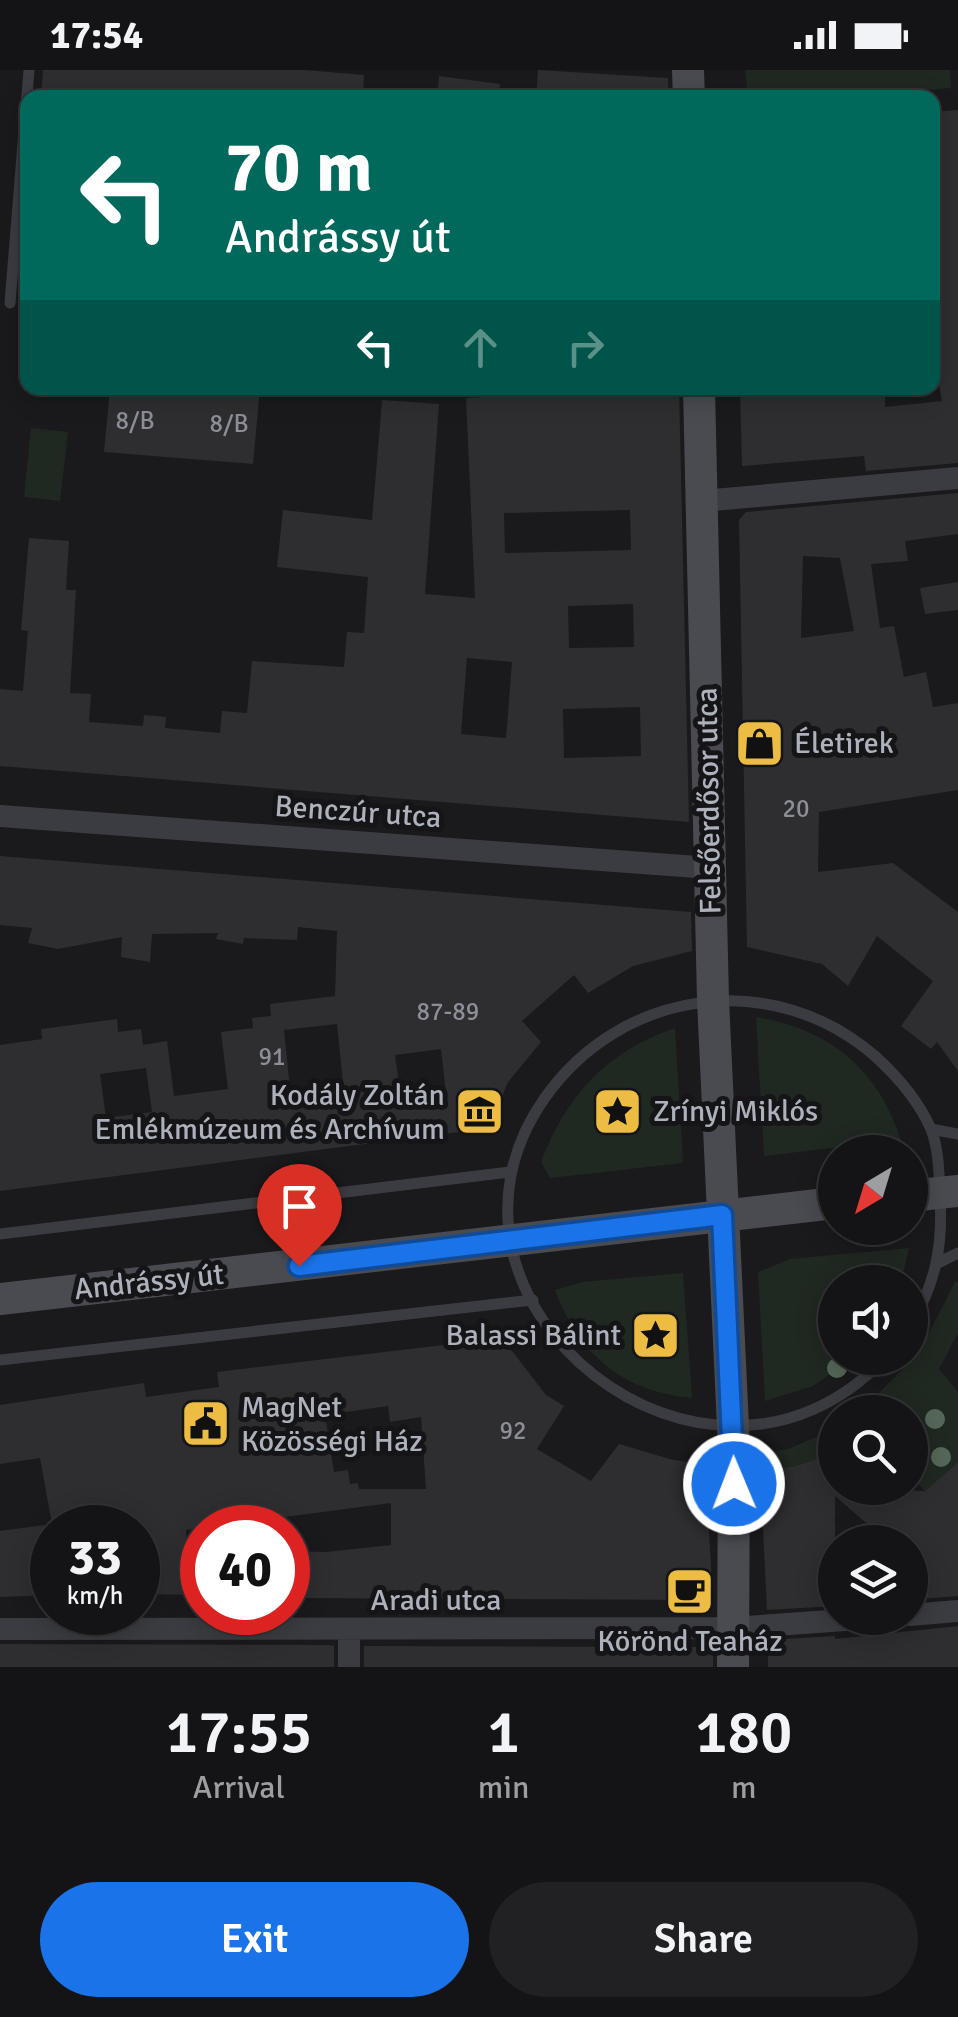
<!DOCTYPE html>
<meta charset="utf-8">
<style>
body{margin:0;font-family:Signika,sans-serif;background:#212123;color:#f1f3f6;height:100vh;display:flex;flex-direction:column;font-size:38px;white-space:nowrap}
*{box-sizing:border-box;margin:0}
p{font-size:32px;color:#9d9ea1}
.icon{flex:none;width:55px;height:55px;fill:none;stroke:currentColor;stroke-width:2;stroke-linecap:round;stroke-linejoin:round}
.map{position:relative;height:1597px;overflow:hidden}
.panel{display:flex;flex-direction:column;background:#141416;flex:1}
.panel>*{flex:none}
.banner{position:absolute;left:20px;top:20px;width:920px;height:305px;border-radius:20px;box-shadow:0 5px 25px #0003,0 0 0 2px #333335;background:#00695c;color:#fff;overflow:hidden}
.needle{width:65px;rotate:218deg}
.tools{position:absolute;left:818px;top:1065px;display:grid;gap:20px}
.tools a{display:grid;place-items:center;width:110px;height:110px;border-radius:50%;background:#141416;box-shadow:0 5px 25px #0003,0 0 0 2px #333335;font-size:50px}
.speed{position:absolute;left:30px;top:1435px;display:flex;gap:20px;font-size:50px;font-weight:700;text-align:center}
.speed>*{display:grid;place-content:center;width:130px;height:130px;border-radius:50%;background:#141416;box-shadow:0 5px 25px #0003,0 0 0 2px #333335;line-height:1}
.speed small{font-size:25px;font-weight:400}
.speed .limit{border:15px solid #d22;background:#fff;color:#111}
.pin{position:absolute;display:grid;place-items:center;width:85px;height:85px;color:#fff;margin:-102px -42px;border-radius:50% 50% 50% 0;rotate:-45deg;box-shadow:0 0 10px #0007}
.pin .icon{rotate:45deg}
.me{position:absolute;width:110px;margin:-55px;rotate:359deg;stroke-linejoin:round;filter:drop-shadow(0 0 8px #0008)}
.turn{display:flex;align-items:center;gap:35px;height:210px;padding:0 40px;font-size:45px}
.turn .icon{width:130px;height:130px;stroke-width:2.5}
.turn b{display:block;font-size:70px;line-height:85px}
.lanes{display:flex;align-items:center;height:95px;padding:0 40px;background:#0003;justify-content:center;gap:50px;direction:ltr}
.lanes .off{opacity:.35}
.eta{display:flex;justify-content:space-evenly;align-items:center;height:170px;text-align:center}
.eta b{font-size:60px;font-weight:600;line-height:70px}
.action{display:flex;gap:20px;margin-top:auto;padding:20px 40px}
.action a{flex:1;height:115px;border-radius:60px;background:#1a73e8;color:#fff;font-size:40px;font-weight:600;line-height:115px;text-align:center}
.action a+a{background:#212123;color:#f1f3f6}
.status{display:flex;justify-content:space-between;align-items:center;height:70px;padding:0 50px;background:#141416;direction:ltr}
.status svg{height:28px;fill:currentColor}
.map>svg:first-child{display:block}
.green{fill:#202822}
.building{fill:#2e2d30;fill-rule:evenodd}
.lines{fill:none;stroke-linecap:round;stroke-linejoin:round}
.lane{stroke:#3b3c41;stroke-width:11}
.street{stroke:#3b3c41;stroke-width:22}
.secondary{stroke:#494b51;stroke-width:32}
.tree{fill:#556758}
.route-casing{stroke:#114b97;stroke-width:25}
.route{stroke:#1a73e8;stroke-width:18}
.labels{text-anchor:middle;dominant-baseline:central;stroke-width:10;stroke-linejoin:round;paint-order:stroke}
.number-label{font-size:25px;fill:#8c8f98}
.poi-label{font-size:30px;fill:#adb1bb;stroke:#151518;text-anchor:start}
.street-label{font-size:30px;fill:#adb1bb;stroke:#151518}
</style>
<div class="status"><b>17:54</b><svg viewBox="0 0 49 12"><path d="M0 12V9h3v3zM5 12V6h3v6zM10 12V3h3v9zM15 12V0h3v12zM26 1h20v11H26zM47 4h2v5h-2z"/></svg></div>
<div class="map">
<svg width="958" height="1597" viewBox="0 0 958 1597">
<rect width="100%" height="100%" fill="#1a1a1d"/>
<!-- green -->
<path class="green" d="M745,0H950L951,18L846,27H748Z
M31,358L68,362L60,431L24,427Z
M756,947C830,959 878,999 901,1070L764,1086Z
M675,958L683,1093L550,1108L541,1092C566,1026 607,981 675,958Z
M909,1178L901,1212H835V1288H854L813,1316L765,1331L758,1202L790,1189Z
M683,1203L692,1328C623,1322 578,1284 555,1220L582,1212Z
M955,1212H958V1263L939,1299L958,1322V1392L925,1421L910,1405V1342H860L919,1283Z
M835,1359V1383L795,1396L760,1401L759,1384L788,1379Z"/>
<!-- building -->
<path class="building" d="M43,0H304L364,5L363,28H41Z
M538,0L668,8L669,28H536Z
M439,6L500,14L499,28H437Z
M958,40V393L866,401L864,386L742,396L740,318H807L808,327L885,322V337L942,331L932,278V42Z
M110,318H260L253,394L104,382Z
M480,318H679L689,752L0,696V619L23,621L28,561L21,560L29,468L69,471L66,520H76L70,623L91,624L89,652L143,656L144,645L166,647L165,658L220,663L222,641L247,643L252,591L344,597L347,562L364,563L368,507L277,497L283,440L372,450L382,330L439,334L425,524L475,528L466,328L481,327ZM630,440L631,480L505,483L504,443ZM633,534L634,577L569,578L568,536ZM467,588L512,592L506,668L461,664ZM640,637L641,686L564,688L563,639Z
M958,423V464L905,471L908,491L871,494L880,558L894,556L904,607L926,602L933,637L958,633V720L819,742L818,802L893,793L958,842V1001L937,972L931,979L901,956L933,911L877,866L848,916L822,894L747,877L739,450L746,442ZM803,486L840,488L854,561L801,568Z
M958,512V540L925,544L920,518Z
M0,786L691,842L692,881L633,896L588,923L574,905L522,951L541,972L508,1012L489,1058L0,1121V975L42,969L41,959L117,949L118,962L141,959L143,975L167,971L174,1026L228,1019L221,962L253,958L252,948L271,946L270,934L335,926L337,861L298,857L297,870L244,868L243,874L216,869L218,863L152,864L150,892L121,887L122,867L58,879L28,873L32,858L0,855ZM337,954L343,1013L290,1019L284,960ZM441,979L446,1023L401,1027L395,985ZM146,998L152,1042L106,1048L100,1004Z
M502,1268L546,1325L564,1336L537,1379L591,1411L619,1374L673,1390L705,1394L713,1530L288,1528V1481L326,1482L391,1475V1433L186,1460L187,1479H202V1525L138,1524V1458H52V1525L0,1527V1461L52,1454L40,1388L0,1394V1335L144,1313L146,1327L219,1317L217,1302ZM388,1336L390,1352L421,1347L426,1419H359L358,1413L350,1414L348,1400L334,1402L325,1345Z
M835,1383V1418L925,1421L958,1392V1526L910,1530V1472H888L835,1426V1536L767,1540L760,1401L795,1396Z
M958,1556V1597H768V1570L835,1566V1569Z
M0,1574L329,1575L334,1576V1597H0Z
M364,1576L713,1577V1597H364Z"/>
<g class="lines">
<!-- lane -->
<path class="lane" d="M10,233L29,0
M931,1059L958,1064
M0,1164L510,1102
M938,1193L958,1183
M885,1288C706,1477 403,1232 544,1029C622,917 775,898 876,987C898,1007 919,1032 931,1059C939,1080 939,1104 940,1126C943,1175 936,1214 910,1256
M0,1290L533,1230"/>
<!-- street -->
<path class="street" d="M702,431L958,408
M0,746L711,798
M910,1545L958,1541
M0,1559L732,1558L873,1548
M349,1560V1597"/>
<!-- secondary -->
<path class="secondary" d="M688,0L689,28
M699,318L713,930L734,1378L733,1597
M910,1126L958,1121
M0,1229L835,1133"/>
</g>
<!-- trees -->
<g class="tree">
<circle cx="837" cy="1298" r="10"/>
<circle cx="935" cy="1349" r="10"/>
<circle cx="941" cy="1387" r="10"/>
</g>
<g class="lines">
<defs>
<path id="route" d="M299,1196L722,1145L734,1414"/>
</defs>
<!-- route casing -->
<use href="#route" class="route-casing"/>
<!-- route -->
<use href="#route" class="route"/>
</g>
<!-- icons -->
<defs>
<symbol id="shop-square" viewBox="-11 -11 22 22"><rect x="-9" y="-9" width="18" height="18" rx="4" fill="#edbc42" stroke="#151518"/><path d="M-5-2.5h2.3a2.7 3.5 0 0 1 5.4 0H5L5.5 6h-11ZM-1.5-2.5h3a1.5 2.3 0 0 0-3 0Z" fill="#111"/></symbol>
<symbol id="sight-square" viewBox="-11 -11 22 22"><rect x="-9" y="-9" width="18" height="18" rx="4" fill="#edbc42" stroke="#151518"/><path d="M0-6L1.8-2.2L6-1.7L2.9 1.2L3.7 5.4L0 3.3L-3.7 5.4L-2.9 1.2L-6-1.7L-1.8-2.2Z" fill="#111"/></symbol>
<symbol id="museum-square" viewBox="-11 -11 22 22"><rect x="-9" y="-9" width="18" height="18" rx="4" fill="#edbc42" stroke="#151518"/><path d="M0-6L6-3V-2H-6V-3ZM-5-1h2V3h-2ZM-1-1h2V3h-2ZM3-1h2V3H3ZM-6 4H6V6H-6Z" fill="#111"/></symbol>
<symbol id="civic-square" viewBox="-11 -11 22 22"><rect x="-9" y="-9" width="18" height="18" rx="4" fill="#edbc42" stroke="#151518"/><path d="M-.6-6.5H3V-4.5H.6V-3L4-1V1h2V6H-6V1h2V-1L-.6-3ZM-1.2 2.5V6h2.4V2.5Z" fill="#111"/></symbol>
<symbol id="cafe-square" viewBox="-11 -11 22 22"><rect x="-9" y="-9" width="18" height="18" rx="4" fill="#edbc42" stroke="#151518"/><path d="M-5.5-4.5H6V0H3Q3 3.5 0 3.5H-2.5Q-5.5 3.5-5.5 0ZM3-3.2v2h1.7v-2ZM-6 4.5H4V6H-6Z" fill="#111"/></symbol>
</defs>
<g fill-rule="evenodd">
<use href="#shop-square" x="732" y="646" width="55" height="55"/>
<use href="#sight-square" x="590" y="1014" width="55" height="55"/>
<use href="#museum-square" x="452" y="1014" width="55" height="55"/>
<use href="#sight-square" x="628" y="1238" width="55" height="55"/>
<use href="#civic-square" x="178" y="1326" width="55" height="55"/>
<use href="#cafe-square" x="662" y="1494" width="55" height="55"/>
</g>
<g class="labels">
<!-- number labels -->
<g class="number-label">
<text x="135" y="350">8/B</text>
<text x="229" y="353">8/B</text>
<text x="796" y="738">20</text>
<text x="448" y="941">87-89</text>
<text x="272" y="986">91</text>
<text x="513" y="1360">92</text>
</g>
<!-- poi labels -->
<g class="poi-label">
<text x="794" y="673">Életirek</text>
<text x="445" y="1025" text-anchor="end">Kodály Zoltán<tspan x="445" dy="34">Emlékmúzeum és Archívum</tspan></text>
<text x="653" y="1041">Zrínyi Miklós</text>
<text x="621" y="1265" text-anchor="end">Balassi Bálint</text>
<text x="241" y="1337">MagNet<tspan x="241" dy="34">Közösségi Ház</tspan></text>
<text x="690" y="1571" text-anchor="middle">Körönd Teaház</text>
</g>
<!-- street labels -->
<g class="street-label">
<text transform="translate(709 731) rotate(-91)">Felsőerdősor utca</text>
<text transform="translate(358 742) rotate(4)">Benczúr utca</text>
<text transform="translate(149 1212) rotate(-6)">Andrássy út</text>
<text x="436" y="1530">Aradi utca</text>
</g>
</g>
</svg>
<div class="tools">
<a><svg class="needle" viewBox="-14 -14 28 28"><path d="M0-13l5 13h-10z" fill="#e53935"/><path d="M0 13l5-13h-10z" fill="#9d9ea1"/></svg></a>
<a><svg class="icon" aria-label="sound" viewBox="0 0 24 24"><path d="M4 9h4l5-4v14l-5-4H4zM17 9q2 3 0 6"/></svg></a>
<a><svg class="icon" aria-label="search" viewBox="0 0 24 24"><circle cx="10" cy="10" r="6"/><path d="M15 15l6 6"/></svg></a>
<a><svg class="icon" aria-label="layers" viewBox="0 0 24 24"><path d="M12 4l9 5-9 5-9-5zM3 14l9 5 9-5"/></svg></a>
</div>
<div class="speed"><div>33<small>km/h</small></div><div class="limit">40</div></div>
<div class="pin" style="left:299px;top:1196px;background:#d93025"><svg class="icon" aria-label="arrive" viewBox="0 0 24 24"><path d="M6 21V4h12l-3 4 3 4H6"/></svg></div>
<svg class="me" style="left:734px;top:1414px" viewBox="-20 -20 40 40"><circle r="17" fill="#1a73e8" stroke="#fff" stroke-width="3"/><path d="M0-11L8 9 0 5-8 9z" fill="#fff"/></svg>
<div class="banner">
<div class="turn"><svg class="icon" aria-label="left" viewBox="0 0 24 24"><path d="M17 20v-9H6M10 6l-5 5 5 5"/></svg><div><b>70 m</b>Andrássy út</div></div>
<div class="lanes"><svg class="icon" aria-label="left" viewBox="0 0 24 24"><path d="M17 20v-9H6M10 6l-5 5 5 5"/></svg><svg class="icon off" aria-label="ahead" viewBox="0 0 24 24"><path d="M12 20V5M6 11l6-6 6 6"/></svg><svg class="icon off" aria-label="right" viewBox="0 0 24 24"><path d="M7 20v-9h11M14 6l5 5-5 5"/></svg></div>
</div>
</div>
<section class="panel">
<div class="eta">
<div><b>17:55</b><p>Arrival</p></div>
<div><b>1</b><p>min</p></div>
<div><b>180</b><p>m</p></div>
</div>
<div class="action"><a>Exit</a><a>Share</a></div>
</section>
